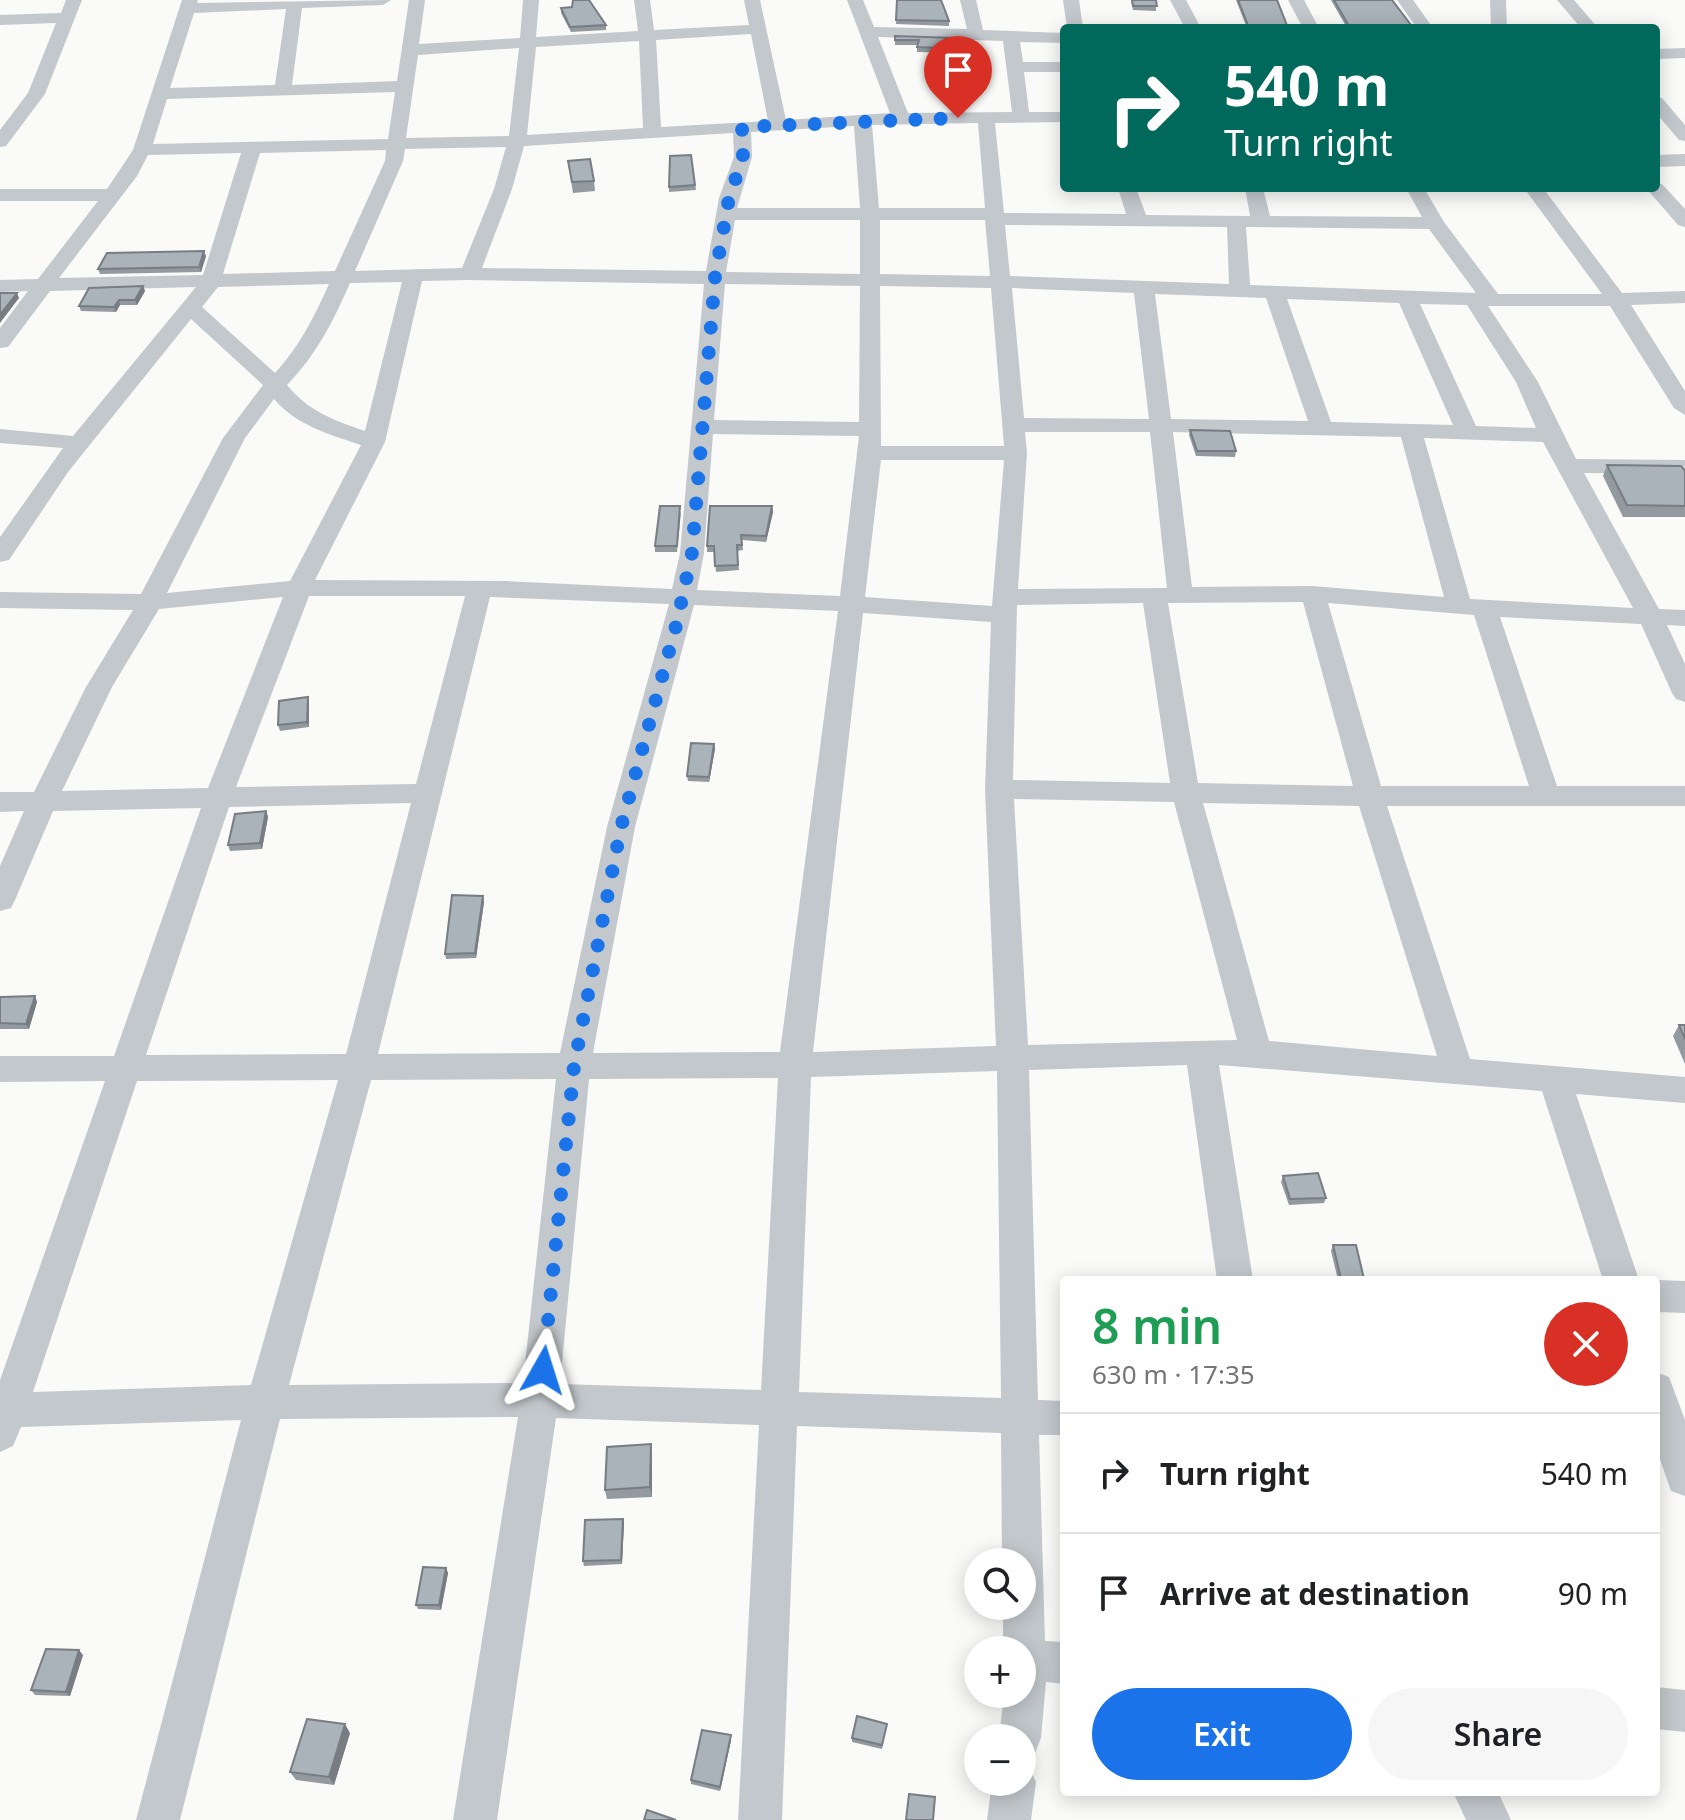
<!DOCTYPE html>
<meta charset="utf-8">
<style>
body{margin:0;font-family:"Noto Sans",sans-serif;background:#f6f6f6;color:#202124;height:100vh;display:flex;flex-direction:column;font-size:30px;white-space:nowrap}
*{box-sizing:border-box;margin:0}
p{font-size:26px;color:#757577}
.icon{flex:none;width:44px;height:44px;fill:none;stroke:currentColor;stroke-width:2;stroke-linecap:round;stroke-linejoin:round}
.map{position:relative;flex:1;overflow:hidden}
.panel{position:absolute;left:1060px;top:1276px;width:600px;height:520px;display:flex;flex-direction:column;background:#fff;border-radius:8px;box-shadow:0 4px 20px #0003}
.panel>*{flex:none}
.top-card{position:absolute;left:1060px;top:24px;width:600px;height:168px;border-radius:8px;box-shadow:0 4px 20px #0003;background:#00695c;color:#fff;overflow:hidden}
.tools{position:absolute;left:964px;top:1548px;display:grid;gap:16px}
.tools a{display:grid;place-items:center;width:72px;height:72px;border-radius:50%;background:#fff;box-shadow:0 4px 20px #0003;font-size:40px}
.pin{position:absolute;display:grid;place-items:center;width:68px;height:68px;color:#fff;margin:-82px -34px;border-radius:50% 50% 50% 0;rotate:-45deg;box-shadow:0 0 8px #0007}
.pin .icon{rotate:45deg}
.me{position:absolute;width:88px;margin:-44px;rotate:6deg;stroke-linejoin:round;filter:drop-shadow(0 0 6px #0008)}
.turn{display:flex;align-items:center;gap:28px;height:168px;padding:0 32px;font-size:36px}
.turn .icon{width:104px;height:104px;stroke-width:2.5}
.turn b{display:block;font-size:56px;line-height:68px}
.round{display:grid;place-items:center;flex:none;width:84px;height:84px;border-radius:42px;background:#f6f6f6}
.overview{display:flex;align-items:center;justify-content:space-between;height:136px;padding:0 32px}
h1{font-size:48px;font-weight:600;line-height:60px;color:#1e9e55}
.action{display:flex;gap:16px;margin-top:auto;padding:16px 32px}
.action a{flex:1;height:92px;border-radius:48px;background:#1a73e8;color:#fff;font-size:32px;font-weight:600;line-height:92px;text-align:center}
.action a+a{background:#f6f6f6;color:#202124}
ul{padding:0;list-style:none}
li{display:flex;align-items:center;gap:24px;height:120px;padding:0 32px;border-top:2px solid #e0e0e0}
li div{flex:1}
li b{display:block;font-size:30px}
li em{font-style:normal}
.map>svg:first-child{display:block}
.lines{fill:none;stroke-linecap:round;stroke-linejoin:round}
.minor{fill:#c3c8cc;fill-rule:evenodd}
.wall{fill:#929a9f}
.shaded-wall{fill:#777d82}
.building{fill:#aab3b9;stroke:#777d82;stroke-width:2}
.route{stroke:#1a73e8;stroke-width:14;stroke-dasharray:0 25.2}
</style>
<div class="map">
<svg width="1685" height="1820" viewBox="0 0 1685 1820">
<rect width="100%" height="100%" fill="#fafaf8"/>
<g class="lines">
<!-- minor -->
<path class="minor" d="M66,0H82L45,94L6,146L0,147V130L28,93L56,23L0,25V15L61,13Z
M182,0H198L197,3L391,0L383,5L302,8L292,85L397,81L409,0H425L419,44L520,38L523,0H539L536,37L638,31L634,0H650L654,30L749,25L744,0H760L786,120L890,113L847,0H863L874,27L967,29L960,0H976L983,30L1064,33V43L1020,42L1023,62H1064V72H1024L1029,112H1064V122L995,123L1004,213L1126,214L1118,188H1136L1146,215L1250,216L1245,188H1263L1270,216L1422,217L1406,188H1424L1444,222L1498,294H1602L1524,188H1543L1622,293L1685,291V303L1631,305L1685,391V415L1674,408L1610,306H1488L1538,382L1576,459L1685,460V474L1584,473L1659,609L1685,610V626L1667,625L1685,664V702L1676,699L1672,693L1641,624L1500,617L1557,786H1685V806H1387L1470,1059L1685,1077V1103L1576,1094L1639,1280H1603L1542,1091L1219,1065L1253,1280H1217L1187,1065L1029,1070L1038,1400L1064,1401V1435H1039L1045,1641L1064,1642V1684L1046,1682L1041,1738L1035,1753L1022,1759V1738H999L1004,1694H1022V1650H1003V1606H1022V1562H1002L1001,1433L797,1426L782,1820H738L759,1425L556,1418L497,1820H453L518,1417L280,1419L180,1820H136L241,1420L21,1427L13,1446L0,1452V1380L105,1081L0,1082V1056H114L201,808L53,811L15,900L11,908L0,911V866L24,811L0,812V792H34L86,687L133,610L0,608V592L141,594L223,438L263,385L191,319L68,472L9,560L0,562V537L63,448L0,443V429L73,436L196,287L50,291L8,347L0,348V328L28,291L0,292V280L38,279L98,201H0V189H107L133,150ZM286,9L275,85L170,88L194,13ZM751,34L768,121L661,127L656,40ZM878,37L1003,41L1012,112L908,113ZM639,41L643,128L527,135L536,47ZM519,48L509,136L406,138L418,55ZM395,92L388,139L153,144L167,99ZM978,123L985,208H879L872,125ZM854,126L860,208H737L752,157L751,132ZM733,133L734,157L719,198L706,271L482,268L512,189L524,146ZM506,147L494,189L462,268L355,271L403,161L405,149ZM386,150L385,161L335,271L223,274L260,153ZM241,153L203,275L59,278L137,176L148,155ZM735,220H860V274L726,272ZM880,220H985L990,276L880,274ZM1005,225L1227,227L1229,284L1010,276ZM1246,227L1429,229L1476,293L1250,285ZM470,280L704,284L680,553L672,589L505,581L315,580L385,442L422,281ZM402,282L365,431C334,420 309,412 287,385C316,355 333,322 350,283ZM329,284C314,317 300,346 275,373L202,307L218,287ZM725,284L860,286L859,422L714,420ZM880,286L991,288L1004,446H881ZM1012,288L1134,293L1149,419L1024,418ZM1155,294L1266,298L1308,421L1171,419ZM1287,299L1399,303L1453,425L1331,422ZM1420,304L1467,305L1516,382L1536,428L1476,426ZM274,399C297,426 329,434 361,445L290,581L167,593L245,438ZM1025,432H1150L1167,588L1018,589L1027,453ZM1173,432L1401,437L1444,597L1313,586L1192,587ZM713,434L859,436L840,596L697,590L704,553ZM1424,438L1543,442L1633,608L1470,599ZM881,460H1004L992,606L865,597ZM309,596H465L416,784L236,787ZM283,597L208,788L62,791L112,687L159,609ZM490,597L669,604L607,827L560,1053L378,1054ZM1303,602L1353,786L1198,783L1168,603ZM1143,603L1170,783L1013,780L1017,605ZM1328,603L1474,615L1529,786H1381ZM694,605L838,611L780,1052L593,1053L635,827ZM863,613L991,622L985,789L996,1046L813,1052ZM1014,799L1174,802L1237,1040L1028,1045ZM411,803L346,1054L146,1055L229,807ZM1203,803L1359,806L1437,1056L1269,1041ZM997,1071L1001,1398L799,1392L811,1077ZM778,1078L761,1390L560,1384L589,1079ZM556,1079L523,1383L289,1385L371,1080ZM338,1080L251,1385L33,1392L137,1081Z
M1063,0H1079L1083,28H1067Z
M1170,0H1186L1201,28H1185Z
M1288,0H1304L1319,28H1303Z
M1397,0H1413L1433,28H1417Z
M1490,0H1506L1507,28H1491Z
M1557,0H1574L1598,28H1581Z
M1685,48V58L1656,59V49Z
M1656,97L1662,98L1685,125V141L1679,140L1656,113Z
M1685,154V166L1656,167V155Z
M1656,183L1662,184L1685,209V227L1678,225L1646,188H1656Z
M1656,1280L1685,1281V1313L1656,1312Z
M1656,1372L1669,1377L1685,1420V1496L1671,1491L1656,1448Z
M1656,1687L1685,1690V1732L1656,1729Z
M1022,1764L1029,1767L1036,1782L1031,1820H987L992,1782H1022Z
M1453,1792H1498L1511,1820H1466Z"/>
</g>
<!-- wall -->
<path class="wall" d="M897,0L949,21V26L896,24Z
M1131,0H1156V11L1133,10Z
M1236,0H1277L1288,28H1247Z
M1331,0H1392L1411,25L1410,28H1347Z
M561,8L606,25V30L571,32L561,13Z
M895,36L959,49V53L917,52V45H895Z
M691,155L696,190L669,192V187Z
M568,161L594,181L595,191L573,193Z
M206,256L201,272L100,274L98,269Z
M143,286L145,291L137,305H120L116,312L81,311L79,306Z
M1190,430L1236,451L1235,457L1196,456L1189,435Z
M1607,465L1685,471V517H1623L1603,476Z
M772,506L773,512L766,542L742,540L743,550L737,551L739,570L716,572L714,552H707V546Z
M681,512L677,552H655V546Z
M308,697L309,703V727L280,731L278,725Z
M714,744L715,749L709,782L688,781L687,776Z
M266,811L268,817L262,849L230,851L228,845Z
M483,896L484,902L476,958L446,959L445,954Z
M35,996L37,1002L29,1029H0V997Z
M1679,1025H1685V1064L1673,1036Z
M1283,1176L1326,1198L1324,1203L1289,1205L1281,1182Z
M1333,1245L1364,1279V1280H1338L1331,1251Z
M652,1454V1497L607,1499L605,1490Z
M623,1519L624,1523L622,1564L584,1566L583,1561Z
M446,1568L448,1573L441,1610L418,1609L416,1605Z
M83,1655L70,1696L35,1695L31,1690Z
M887,1724L882,1749L852,1742V1738Z
M350,1733L334,1785L296,1780L290,1772Z
M731,1735V1740L720,1791L691,1784V1780Z"/>
<!-- shaded-wall -->
<path class="shaded-wall" d="M204,251L206,256L201,272L199,267Z
M143,286L145,291L137,305L135,300Z
M17,293L19,298L0,323V315Z
M119,300L120,305L116,312L114,307Z
M772,506L773,512L766,542V536Z
M308,697L309,703V727L307,722Z
M714,744L715,749L709,782V777Z
M266,811L268,817L262,849L260,843Z
M483,896L484,902L476,958L475,953Z
M35,996L37,1002L29,1029L26,1024Z
M651,1444L652,1454V1497L650,1487Z
M623,1519L624,1523L622,1564L621,1560Z
M446,1568L448,1573L441,1610L439,1605Z
M79,1650L83,1655L70,1696L66,1692Z
M345,1724L350,1733L334,1785L329,1777Z
M731,1735V1740L720,1791V1787Z"/>
<!-- building -->
<path class="building" d="M573,0H589L606,25L570,27L561,8L572,7Z
M897,0H941L949,21L896,20Z
M1132,0H1156L1157,6H1133Z
M1238,0H1277L1288,28H1249Z
M1334,0H1392L1411,25L1384,26L1385,28H1350Z
M895,36L955,38L959,49L917,47L919,40H895Z
M691,155L695,185L669,187L670,156Z
M590,159L594,181L572,182L568,161Z
M204,251L199,267L98,269L107,253Z
M143,286L135,300H119L114,307L79,306L89,288Z
M0,293H17L0,315Z
M1190,430L1230,431L1236,451H1197Z
M1607,465L1681,466L1685,471V506L1627,505Z
M660,506H680L677,546H655Z
M710,506H772L766,536L741,535L742,545H737L738,565L715,566L714,546H707Z
M308,697L307,722L278,725L279,701Z
M691,743L714,744L709,777L687,776Z
M266,811L260,843L228,845L235,814Z
M452,895L483,896L475,953L445,954Z
M35,996L26,1024L0,1023V997Z
M1679,1025H1685V1039Z
M1318,1173L1326,1198L1290,1199L1283,1176Z
M1333,1245H1356L1364,1279H1341Z
M651,1444L650,1487L605,1490L607,1447Z
M623,1519L621,1560L583,1561L585,1520Z
M423,1567L446,1568L439,1605H416Z
M46,1649L79,1650L66,1692L31,1690Z
M857,1716L887,1724L882,1745L852,1738Z
M307,1719L345,1724L329,1777L290,1772Z
M702,1730L731,1735L720,1787L691,1780Z
M909,1794L935,1797L933,1820H906Z
M647,1810L676,1820H644Z"/>
<g class="lines">
<!-- route -->
<path class="route" d="M543,1370L574,1066L621,827L676,626L692,553L715,277L729,198L743,157L742,127L958,118"/>
</g>
</svg>
<div class="tools">
<a><svg class="icon" aria-label="search" viewBox="0 0 24 24"><circle cx="10" cy="10" r="6"/><path d="M15 15l6 6"/></svg></a>
<a>+</a>
<a>−</a>
</div>
<div class="pin" style="left:958px;top:118px;background:#d93025"><svg class="icon" aria-label="arrive" viewBox="0 0 24 24"><path d="M6 21V4h12l-3 4 3 4H6"/></svg></div>
<svg class="me" style="left:543px;top:1370px" viewBox="-20 -20 40 40"><path d="M0-17L14 15 0 8-14 15z" fill="#1a73e8" stroke="#fff" stroke-width="4"/></svg>
<div class="top-card">
<div class="turn"><svg class="icon" aria-label="right" viewBox="0 0 24 24"><path d="M7 20v-9h11M14 6l5 5-5 5"/></svg><div><b>540 m</b>Turn right</div></div>
</div>
<section class="panel">
<div class="overview"><div><h1>8 min</h1><p>630 m · 17:35</p></div><a class="round" style="background:#d93025;color:#fff"><svg class="icon" aria-label="close" viewBox="0 0 24 24"><path d="M6 6l12 12M18 6L6 18"/></svg></a></div>
<ul>
<li><svg class="icon" aria-label="right" viewBox="0 0 24 24"><path d="M7 20v-9h11M14 6l5 5-5 5"/></svg><div><b>Turn right</b></div><em>540 m</em></li>
<li><svg class="icon" aria-label="arrive" viewBox="0 0 24 24"><path d="M6 21V4h12l-3 4 3 4H6"/></svg><div><b>Arrive at destination</b></div><em>90 m</em></li>
</ul>
<div class="action"><a>Exit</a><a>Share</a></div>
</section>
</div>
